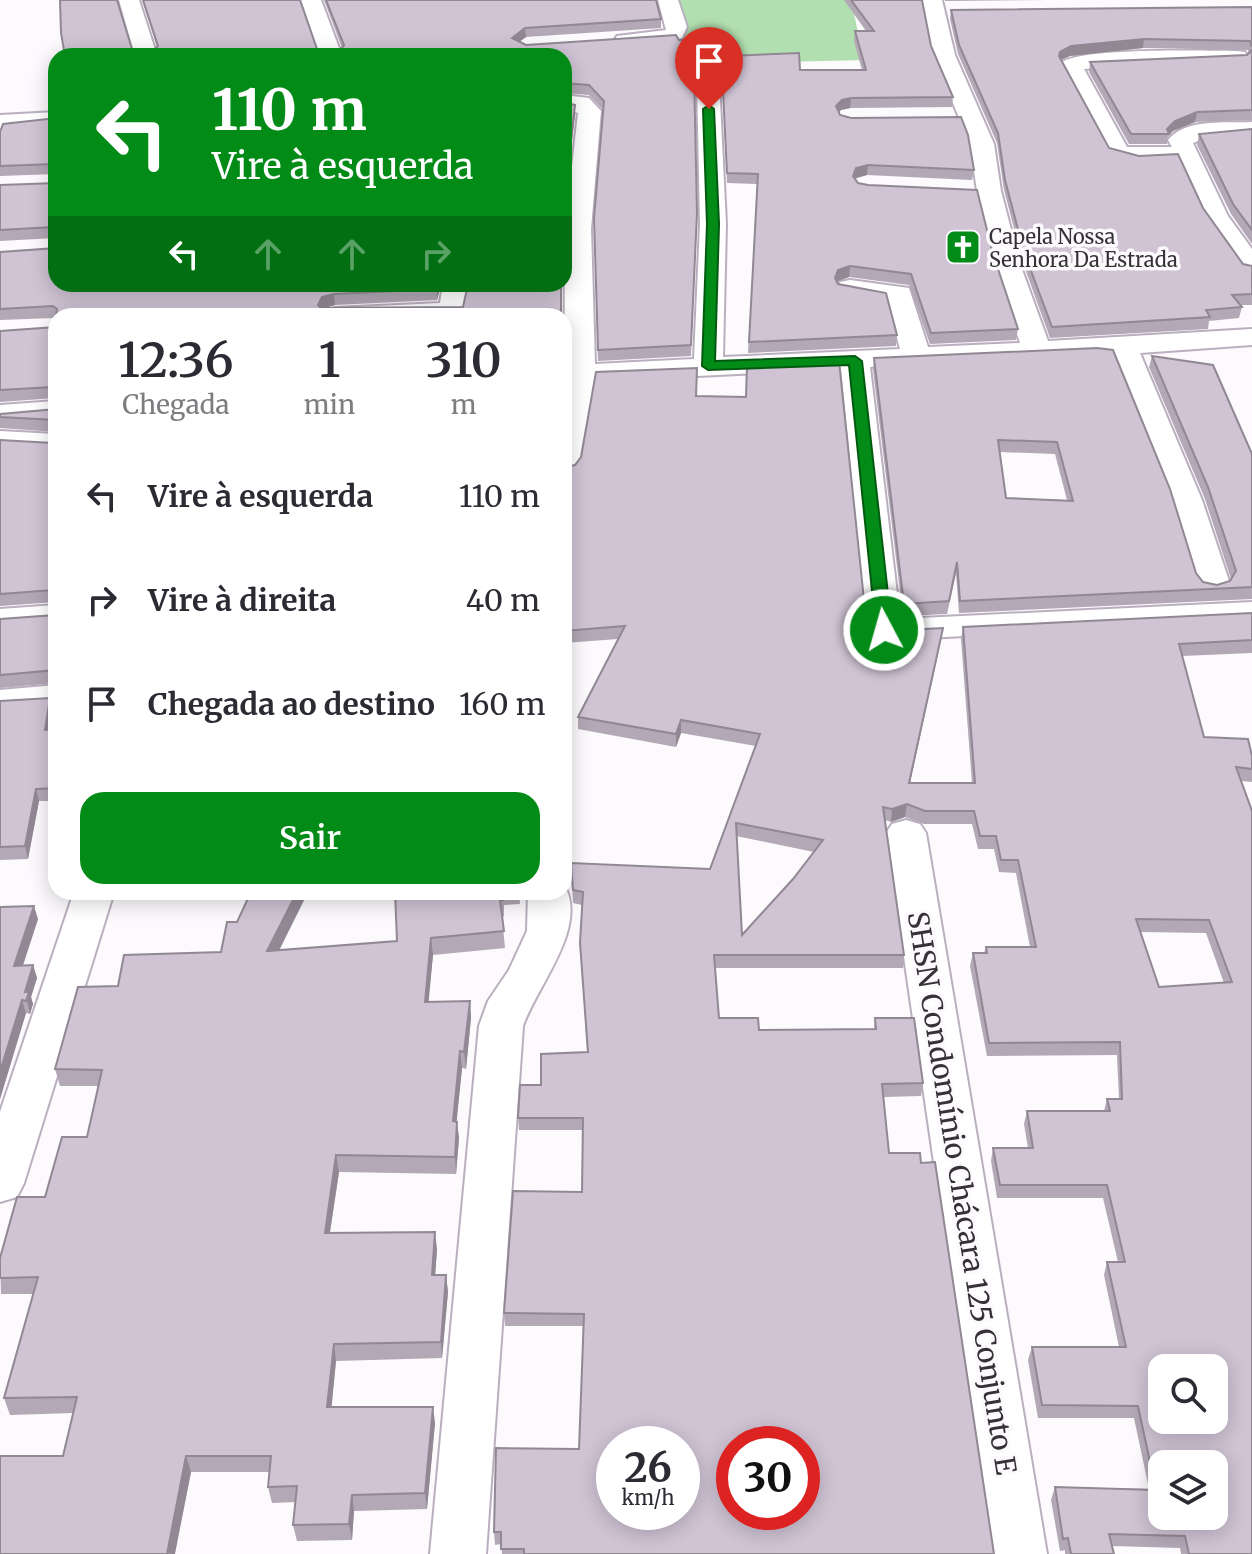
<!DOCTYPE html>
<html lang="pt">
<meta charset="utf-8">
<style>
body{margin:0;font-family:Merriweather,serif;background:#f2f2f3;color:#2b2b33;height:100vh;display:flex;flex-direction:column;font-size:30px;white-space:nowrap}
*{box-sizing:border-box;margin:0}
p{font-size:26px;color:#7c7c81}
.icon{flex:none;width:44px;height:44px;fill:none;stroke:currentColor;stroke-width:2;stroke-linecap:round;stroke-linejoin:round}
.map{position:relative;flex:1;overflow:hidden}
.sheet{position:absolute;left:48px;top:308px;width:524px;height:592px;display:flex;flex-direction:column;background:#fff;border-radius:24px;box-shadow:0 4px 20px #0003}
.sheet>*{flex:none}
.top-card{position:absolute;left:48px;top:48px;width:524px;height:244px;border-radius:24px;box-shadow:0 4px 20px #0003;background:#038b18;color:#fff;overflow:hidden}
.fabs{position:absolute;left:1148px;top:1354px;display:grid;gap:16px}
.fabs a{display:grid;place-items:center;width:80px;height:80px;border-radius:16px;background:#fff;box-shadow:0 4px 20px #0003;font-size:40px}
.speed{position:absolute;left:596px;top:1426px;display:flex;gap:16px;font-size:40px;font-weight:700;text-align:center}
.speed>*{display:grid;place-content:center;width:104px;height:104px;border-radius:50%;background:#fff;box-shadow:0 4px 20px #0003;line-height:1}
.speed small{font-size:20px;font-weight:400}
.speed .limit{border:12px solid #d22;background:#fff;color:#111}
.pin{position:absolute;display:grid;place-items:center;width:68px;height:68px;color:#fff;margin:-82px -34px;border-radius:50% 50% 50% 0;rotate:-45deg;box-shadow:0 0 8px #0007}
.pin .icon{rotate:45deg}
.me{position:absolute;width:88px;margin:-44px;rotate:354deg;stroke-linejoin:round;filter:drop-shadow(0 0 6px #0008)}
.turn{display:flex;align-items:center;gap:28px;height:168px;padding:0 32px;font-size:36px}
.turn .icon{width:104px;height:104px;stroke-width:2.5}
.turn b{display:block;font-size:56px;line-height:68px}
.lanes{display:flex;align-items:center;height:76px;padding:0 32px;background:#0003;justify-content:center;gap:40px;direction:ltr}
.lanes .off{opacity:.35}
.eta{display:flex;justify-content:space-evenly;align-items:center;height:136px;text-align:center}
.eta b{font-size:48px;font-weight:600;line-height:56px}
.button{display:flex;gap:16px;margin-top:auto;padding:16px 32px}
.button a{flex:1;height:92px;border-radius:24px;background:#038b18;color:#fff;font-size:32px;font-weight:600;line-height:92px;text-align:center}
ul{padding:0;list-style:none}
li{display:flex;align-items:center;gap:24px;height:104px;padding:0 32px}
li div{flex:1}
li b{display:block;font-size:30px}
li em{font-style:normal}
.map>svg:first-child{display:block}
.green{fill:#b2dfb0}
.lines{fill:none;stroke-linecap:round;stroke-linejoin:round}
.minor-casing{stroke:#baafbf;stroke-width:4}
.minor{fill:#fff;fill-rule:evenodd}
.wall{fill:#b2a8b6;fill-rule:evenodd}
.shaded-wall{fill:#918894}
.building{fill:#cfc3d4;stroke:#918894;stroke-width:2;fill-rule:evenodd}
.route{fill:#038b18;stroke:#025a10;stroke-width:2}
.labels{text-anchor:middle;dominant-baseline:central;stroke-width:7;stroke-linejoin:round;paint-order:stroke}
.far-poi-label{font-size:20px;fill:#353137;stroke:#fcfafd;text-anchor:start}
.near-street-label{font-size:28px;fill:#353137;stroke:#fcfafd}
</style>
<div class="map">
<svg width="1252" height="1554" viewBox="0 0 1252 1554">
<rect width="100%" height="100%" fill="#fcfafd"/>
<!-- green -->
<path class="green" d="M668,0H851L864,60L700,64L677,27Z"/>
<g class="lines">
<defs>
<path id="minor" d="M119,0H139L157,56H135Z
M301,0H321L342,56H320Z
M658,0H678L687,27L682,38L661,45L617,46L614,41L617,36L666,30Z
M922,0H942L955,55L994,144L1001,191L1020,264L1048,341L1252,329V345L1140,353L1202,500L1230,584L1225,591L1213,594L1201,591L1196,584L1170,500L1112,355L870,367L900,619L1252,602V622L884,640L872,637L867,630L841,369L594,381L579,467L575,474L564,476L565,229L578,113L564,109V95L589,98L601,111L591,229L595,364L694,359L700,224L697,80L708,73L719,80L726,224L723,357L900,349L887,301L840,294L837,288L840,282L850,280L909,288L928,347L1020,343L994,264L977,191L970,144L933,55Z
M1237,51L1245,52L1248,57L1245,62L1084,69L1127,147H1172L1168,140C1185,118 1227,123 1252,122V136L1203,139L1193,143L1228,216L1252,249V275L1243,273L1203,217L1178,161L1137,163L1110,157L1060,64C1074,47 1208,51 1237,51Z
M56,112V126L0,129V115Z
M443,284H469L462,316H322L326,310L336,308L440,303Z
M56,401V419L0,423V405Z
M0,431L56,434V452L0,449Z
M56,605V625L0,629V609Z
M56,685V707L0,712V690Z
M906,820L920,824L926,833L1047,1554H991L886,833L892,824Z
M564,885C589,927 536,987 523,1026L486,1554H430L479,1026L488,1001L509,970L527,931L528,892H564Z
M74,892H114L24,1183L17,1197L0,1202V1112Z"/>
</defs>
<!-- minor casing -->
<use href="#minor" class="minor-casing"/>
<!-- minor -->
<use href="#minor" class="minor"/>
</g>
<!-- wall -->
<path class="wall" d="M60,0H117L132,49H155L157,47L142,0H300L317,49H341L342,48L324,0H656L661,19V28L526,37L519,42L526,45L676,35L679,40L693,39L702,57L799,53L800,70H862L854,41L855,31H866L844,0H922L931,46L953,97L952,107L850,108L841,110L839,112L840,115L851,118L961,117L968,135L974,170L972,180L867,175L855,179L858,183L868,185L977,190L993,254L1018,329L1016,340L930,344L909,285L849,277L837,282L838,284L886,293L897,335L896,346L748,353L757,184L727,183L722,80L706,70L694,80L697,213L691,356L598,361L594,218L603,110L589,95L564,93V56H65L61,33Z
M945,0H1046L945,1Z
M1252,7V120L1195,122L1173,131L1168,136L1167,144H1129L1089,72L1090,62L1247,55L1249,54L1248,50L1143,48L1070,56L1061,60L1109,148L1203,208L1243,264L1252,266V305H1240L1242,307L1239,318L1209,321L1208,329L1050,338L1023,263L1004,190L997,143L958,54L950,19L951,10Z
M56,118V174L0,176V132Z
M1252,129V244L1231,214L1197,145L1199,134Z
M56,183V238L0,241V185Z
M0,252L441,284L437,300L335,305L325,308L0,320Z
M56,327V398L0,402V331Z
M1097,348L1196,573L1203,582L1217,585L1230,581L1231,579L1205,499L1149,367L1152,356L1252,454V599L959,613L956,574L947,614L903,616L873,370L874,358ZM1000,452L1055,454L1067,500L1006,498Z
M696,396L873,628L885,631L943,628L910,783H972L961,639L963,627L1252,613V653L1182,656L1204,737L1252,756V782L1241,781L1252,1554H1181L1180,1548L1112,1546L1114,1554H1065V1550L1060,1551L1051,1500L1055,1487L1149,1489L1134,1418H1038L1028,1360L1032,1347H1119L1104,1275L1107,1262H1118L1103,1198H997L991,1161L993,1148H1028L1024,1124L1027,1111H1104L1107,1099H1119L1117,1055L987,1056L970,966L973,953H984L986,947H1030L1016,873L999,872L994,849H978L972,824H924L905,817L891,822L885,820L904,955L903,968H715L719,1018L759,1030L874,1029L875,1018L923,1083L921,1096L884,1097L889,1153L994,1554H502L501,1544L495,1545L494,1532L579,1449L583,1326H505L504,1313L582,1192L583,1130H519L518,1118L541,1085L587,1052L581,956L582,905L573,903L571,863L710,869L756,746L681,733L676,747L578,729V717L618,639L564,643V467L575,465ZM736,836L814,852L793,879L742,935ZM1141,932L1206,933L1224,983L1159,987Z
M56,409V432L0,428V414Z
M0,440L53,443L56,441V683L0,688V619L55,615L56,602L0,606Z
M0,701L54,710L50,730L56,729V801H39L28,859L0,860Z
M395,892H519L520,904L504,905V916L502,917L505,948L433,955L428,1002L470,1001L471,1018L466,1069L462,1068L456,1122L459,1138L456,1174L339,1172L330,1233L437,1249L435,1275H446L448,1292L442,1358L336,1361L331,1407L435,1423L427,1509L354,1511L352,1540L297,1541L293,1525L296,1502L272,1503L268,1487L269,1472H191L181,1521L63,1456L73,1413L10,1415L4,1398L33,1294H1L0,1258L87,1137L98,1086H60L55,1069L118,986L221,952L237,922L306,896L279,951L397,941Z
M0,907L38,919L23,966L33,965L37,978L31,997L33,1004L30,1014L26,1013L0,1099Z"/>
<!-- shaded-wall -->
<path class="shaded-wall" d="M525,28L526,37L512,47V38Z
M1144,39L1143,48L1070,56L1059,61L1060,52L1071,46Z
M707,61L706,70L694,80V70Z
M851,98L850,108L841,110L836,116V106L842,100Z
M575,105V115L564,211V199Z
M1197,112L1195,122L1173,131L1168,136L1167,129L1175,121Z
M868,165L867,175L855,178L853,176L856,168Z
M850,266L849,277L837,281L834,289L835,278L838,270Z
M438,284H441L437,300V289Z
M334,294L335,305L324,308L319,316L318,305L322,297Z
M943,628L941,640L907,796L909,783Z
M50,698L54,710L48,743L45,730Z
M681,720V733L676,747V734Z
M36,789L39,801L28,859L25,846Z
M907,804L905,817L891,822L892,809Z
M297,892H305L306,896L270,968L267,951Z
M34,906L38,919L18,979L14,966Z
M431,938L433,955L427,1019L425,1002Z
M33,965L37,978L31,997L33,1004L30,1014L25,992Z
M22,1000L26,1013L0,1099V1072Z
M470,1001L471,1018L466,1069L464,1052Z
M460,1051L462,1068L455,1138L453,1121Z
M457,1122L459,1138L456,1174L455,1157Z
M336,1155L339,1172L327,1250L325,1233Z
M435,1232L437,1249L434,1292L432,1275Z
M446,1275L448,1292L442,1358L441,1342Z
M334,1344L336,1361L330,1424L327,1407Z
M433,1407L435,1423L427,1509L425,1493Z
M186,1456L191,1472L175,1554H167Z
M352,1495L354,1511L352,1540L349,1524Z"/>
<!-- building -->
<path class="building" d="M60,0H117L132,49H155L158,46L143,0H300L317,49H341L344,45L326,0H656L661,19L525,28L512,38L526,45L676,35L679,40L693,39L702,57L799,53L800,70H866L855,31H874L851,0H922L931,46L953,97L851,98L842,100L836,106L840,115L851,118L961,117L968,135L974,170L868,165L856,168L853,176L858,183L868,185L977,190L993,254L1018,329L931,333L911,274L850,266L838,270L835,278L838,284L886,293L897,335L749,342L758,174L727,173L722,70L707,61L694,70L697,213L691,345L598,350L594,218L604,101L589,85L564,83V56H65L61,33Z
M1252,7V47L1250,41L1144,39L1071,46L1060,52L1059,56L1109,148L1139,156L1178,154L1203,208L1243,264L1252,266V294L1232,295L1242,307L1206,310L1210,317L1052,327L1024,252L1005,180L998,133L959,45L951,10Z
M1252,50V110L1197,112L1175,121L1167,129L1169,134H1131L1090,62L1247,55Z
M564,102L575,105L564,199Z
M56,118V166L54,164L0,166V132L3,124Z
M1252,129V230L1233,204L1199,134Z
M56,183V230L54,227L0,230V185Z
M56,247V284H438L437,289L334,294L322,297L318,305L321,308L463,307L468,284H561V316H56L57,309L53,306L0,309V252L56,248Z
M56,322V389L53,387L0,390V331L56,327Z
M1097,348L1113,350L1170,489L1196,573L1203,582L1217,585L1230,581L1236,571L1208,487L1152,356L1213,365L1252,454V587L960,601L957,562L949,601L904,604L874,358ZM998,440L1057,442L1073,501L1006,498Z
M839,361L866,619L873,628L885,631L943,628L909,783H975L963,627L1252,613V640L1179,644L1204,737L1248,739L1252,756V769L1236,767L1252,811V1554H1189L1185,1536L1109,1534L1114,1554H1071L1068,1538L1063,1539L1055,1487L1156,1490L1138,1406L1042,1405L1032,1347H1126L1107,1262H1125L1107,1185H1000L993,1148H1033L1027,1111H1110L1107,1099H1122L1120,1042L989,1043L973,953H987L986,947H1036L1018,860H1001L996,836H980L974,811H925L907,804L892,809L883,807L904,955H714L719,1018H758L759,1030L876,1029L875,1018H914L923,1083L882,1084L889,1153H920L921,1163L935,1162L994,1554H524V1549H501V1532H494L496,1448L579,1449L584,1314L504,1313L513,1191L582,1192L583,1118H518L520,1085H541V1054L588,1052L580,943L583,892L573,890L571,863L710,869L760,734L681,720L676,734L578,717L625,626L564,631V467L575,465L581,457L596,372L697,368L696,396L746,397L747,365ZM736,823L823,840L793,879L742,935ZM1136,919L1209,920L1232,982L1159,987ZM1162,1368H1214V1420H1162ZM614,1444H682V1512H614ZM734,1444H802V1512H734ZM1162,1464H1214V1516H1162Z
M56,401V431V420L0,417V414L56,409Z
M0,440L53,443L56,441V593L53,590L0,594Z
M56,595V670L0,675V619L55,615Z
M50,698L45,730L56,729V788L36,789L25,846L0,847V701Z
M251,892H297L267,951L397,941L395,892H502L503,900H500L504,931L431,938L425,1002L470,1001L464,1052L460,1051L453,1121L457,1122L455,1157L336,1155L325,1233L435,1232L432,1275H446L441,1342L334,1344L327,1407H433L425,1493L352,1495L349,1524L293,1525L297,1486L268,1487L271,1456H186L167,1554H0V1456H63L77,1397L4,1398L38,1277L0,1278V1258L17,1197H45L62,1137H87L102,1070L55,1069L78,987L118,986L124,955L221,952L227,922H237Z
M34,906L14,966L33,965L25,992H29L26,1001L22,1000L0,1072V907Z"/>
<!-- route -->
<path class="route" d="M709,105L714,109L719,224L715,361L855,356L862,361L892,630L890,634L884,635L876,630L849,365L708,370L702,366L707,224L703,109Z"/>
<!-- icons -->
<defs>
<symbol id="church-square" viewBox="-11 -11 22 22"><rect x="-9" y="-9" width="18" height="18" rx="4" fill="#038b18" stroke="#fcfafd"/><path d="M-1.2-6h2.4v3.5h3.3v2.4h-3.3V6h-2.4V-.1h-3.3v-2.4h3.3Z" fill="#fff"/></symbol>
</defs>
<g fill-rule="evenodd">
<use href="#church-square" x="943" y="227" width="40" height="40"/>
</g>
<g class="labels">
<!-- far-poi labels -->
<g class="far-poi-label">
<text x="989" y="236">Capela Nossa<tspan x="989" dy="23">Senhora Da Estrada</tspan></text>
</g>
<!-- near-street labels -->
<g class="near-street-label">
<text transform="translate(962 1193) rotate(81)">SHSN Condomínio Chácara 125 Conjunto E</text>
</g>
</g>
</svg>
<div class="fabs">
<a><svg class="icon" aria-label="search" viewBox="0 0 24 24"><circle cx="10" cy="10" r="6"/><path d="M15 15l6 6"/></svg></a>
<a><svg class="icon" aria-label="layers" viewBox="0 0 24 24"><path d="M12 4l9 5-9 5-9-5zM3 14l9 5 9-5"/></svg></a>
</div>
<div class="speed"><div>26<small>km/h</small></div><div class="limit">30</div></div>
<div class="pin" style="left:709px;top:109px;background:#d93025"><svg class="icon" aria-label="arrive" viewBox="0 0 24 24"><path d="M6 21V4h12l-3 4 3 4H6"/></svg></div>
<svg class="me" style="left:884px;top:630px" viewBox="-20 -20 40 40"><circle r="17" fill="#038b18" stroke="#fff" stroke-width="3"/><path d="M0-11L8 9 0 5-8 9z" fill="#fff"/></svg>
<div class="top-card">
<div class="turn"><svg class="icon" aria-label="left" viewBox="0 0 24 24"><path d="M17 20v-9H6M10 6l-5 5 5 5"/></svg><div><b>110 m</b>Vire à esquerda</div></div>
<div class="lanes"><svg class="icon" aria-label="left" viewBox="0 0 24 24"><path d="M17 20v-9H6M10 6l-5 5 5 5"/></svg><svg class="icon off" aria-label="ahead" viewBox="0 0 24 24"><path d="M12 20V5M6 11l6-6 6 6"/></svg><svg class="icon off" aria-label="ahead" viewBox="0 0 24 24"><path d="M12 20V5M6 11l6-6 6 6"/></svg><svg class="icon off" aria-label="right" viewBox="0 0 24 24"><path d="M7 20v-9h11M14 6l5 5-5 5"/></svg></div>
</div>
<section class="sheet">
<div class="eta">
<div><b>12:36</b><p>Chegada</p></div>
<div><b>1</b><p>min</p></div>
<div><b>310</b><p>m</p></div>
</div>
<ul>
<li><svg class="icon" aria-label="left" viewBox="0 0 24 24"><path d="M17 20v-9H6M10 6l-5 5 5 5"/></svg><div><b>Vire à esquerda</b></div><em>110 m</em></li>
<li><svg class="icon" aria-label="right" viewBox="0 0 24 24"><path d="M7 20v-9h11M14 6l5 5-5 5"/></svg><div><b>Vire à direita</b></div><em>40 m</em></li>
<li><svg class="icon" aria-label="arrive" viewBox="0 0 24 24"><path d="M6 21V4h12l-3 4 3 4H6"/></svg><div><b>Chegada ao destino</b></div><em>160 m</em></li>
</ul>
<div class="button"><a>Sair</a></div>
</section>
</div>
